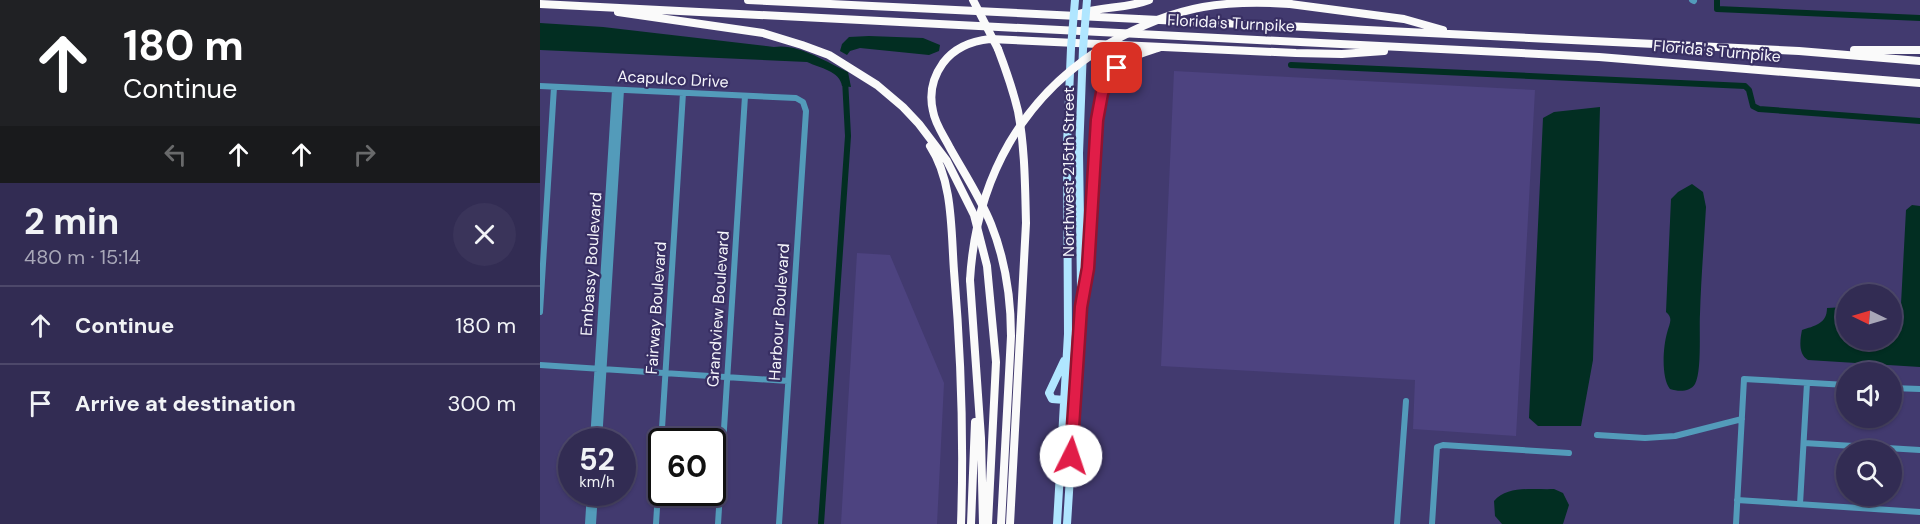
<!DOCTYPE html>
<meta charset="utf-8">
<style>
body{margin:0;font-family:"DM Sans",sans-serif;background:#3a345a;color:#f1f3f6;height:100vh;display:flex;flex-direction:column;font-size:22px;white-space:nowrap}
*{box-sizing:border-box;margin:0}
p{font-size:20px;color:#a8a7b8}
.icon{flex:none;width:33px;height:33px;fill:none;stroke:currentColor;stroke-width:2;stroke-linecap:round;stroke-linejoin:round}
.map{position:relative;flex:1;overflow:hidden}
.details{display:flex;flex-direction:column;background:#322c53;width:540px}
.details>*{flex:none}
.guide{background:#202124;color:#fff;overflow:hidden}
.needle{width:39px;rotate:275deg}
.controls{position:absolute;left:1296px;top:284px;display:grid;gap:12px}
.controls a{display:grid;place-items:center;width:66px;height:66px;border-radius:50%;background:#322c53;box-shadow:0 2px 4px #0004,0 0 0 2px #4d486a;font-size:30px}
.speed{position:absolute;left:18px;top:428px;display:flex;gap:12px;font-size:30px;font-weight:700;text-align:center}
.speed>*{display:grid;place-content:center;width:78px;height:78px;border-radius:50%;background:#322c53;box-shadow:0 2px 4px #0004,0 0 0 2px #4d486a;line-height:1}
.speed small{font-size:15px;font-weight:400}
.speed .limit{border:3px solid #111;border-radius:9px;background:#fff;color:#111}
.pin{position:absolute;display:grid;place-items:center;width:51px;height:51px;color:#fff;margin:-26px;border-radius:12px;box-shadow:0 3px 9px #0006}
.me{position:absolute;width:66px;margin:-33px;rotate:4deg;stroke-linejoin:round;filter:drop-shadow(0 0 4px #0008)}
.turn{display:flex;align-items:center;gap:21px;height:126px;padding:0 24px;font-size:27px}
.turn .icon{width:78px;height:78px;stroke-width:2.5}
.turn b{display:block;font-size:42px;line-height:51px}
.lanes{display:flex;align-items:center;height:57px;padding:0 24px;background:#0003;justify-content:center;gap:30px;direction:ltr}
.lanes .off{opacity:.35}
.round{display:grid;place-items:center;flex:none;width:63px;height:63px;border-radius:32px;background:#3a345a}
.summary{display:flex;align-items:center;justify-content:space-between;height:102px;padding:0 24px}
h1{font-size:36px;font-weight:700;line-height:45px}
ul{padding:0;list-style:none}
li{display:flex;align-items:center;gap:18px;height:78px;padding:0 24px;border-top:2px solid #4d486a}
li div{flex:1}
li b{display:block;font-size:22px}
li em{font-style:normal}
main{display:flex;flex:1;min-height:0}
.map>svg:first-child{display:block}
.built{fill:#4d4380}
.water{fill:#022e22}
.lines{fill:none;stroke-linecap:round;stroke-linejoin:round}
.canal{stroke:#022e22;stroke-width:6}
.minor{stroke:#539bba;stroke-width:6}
.major{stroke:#b0e6ff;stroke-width:8}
.highway{stroke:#fafafa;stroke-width:8}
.major-bridge{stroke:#b0e6ff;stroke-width:8}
.highway-bridge{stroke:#fafafa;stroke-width:8}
.route-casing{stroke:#92132f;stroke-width:15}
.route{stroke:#e11d48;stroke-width:10}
.labels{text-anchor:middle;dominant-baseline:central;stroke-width:4.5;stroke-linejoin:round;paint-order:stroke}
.street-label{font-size:16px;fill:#f4f4fa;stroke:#382f63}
</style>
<main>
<section class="details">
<div class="guide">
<div class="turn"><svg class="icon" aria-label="ahead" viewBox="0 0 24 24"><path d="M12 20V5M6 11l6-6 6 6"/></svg><div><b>180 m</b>Continue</div></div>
<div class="lanes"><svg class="icon off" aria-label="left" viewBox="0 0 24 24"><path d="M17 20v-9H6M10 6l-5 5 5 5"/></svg><svg class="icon" aria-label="ahead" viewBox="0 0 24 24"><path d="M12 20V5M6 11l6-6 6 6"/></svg><svg class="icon" aria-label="ahead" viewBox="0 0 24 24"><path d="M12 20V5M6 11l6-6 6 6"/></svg><svg class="icon off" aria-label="right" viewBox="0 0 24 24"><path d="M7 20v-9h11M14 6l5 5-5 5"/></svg></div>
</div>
<div class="summary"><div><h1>2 min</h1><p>480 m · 15:14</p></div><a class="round"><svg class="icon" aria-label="close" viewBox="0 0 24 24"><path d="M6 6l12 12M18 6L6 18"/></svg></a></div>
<ul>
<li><svg class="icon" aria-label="ahead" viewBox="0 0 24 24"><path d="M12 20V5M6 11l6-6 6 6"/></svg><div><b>Continue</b></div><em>180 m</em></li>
<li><svg class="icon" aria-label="arrive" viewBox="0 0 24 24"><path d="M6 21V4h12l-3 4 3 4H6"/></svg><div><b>Arrive at destination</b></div><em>300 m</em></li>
</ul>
</section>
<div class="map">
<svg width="1380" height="524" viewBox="0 0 1380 524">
<rect width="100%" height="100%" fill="#423a6f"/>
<!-- built -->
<path class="built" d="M634,71L995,90L976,436L873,429L875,380L621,366Z
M317,253L350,255L404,383L397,524H301Z"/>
<!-- water -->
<path class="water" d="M0,23L63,27L234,47C258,43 286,62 308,72L311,87L302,86C300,71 280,68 267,62L0,50Z
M329,36L383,38L400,45L399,51L389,55L320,48L310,51L307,55L300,51L302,44L309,37Z
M1060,107L1053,360L1041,426H998L989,418L1003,118L1014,112Z
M1152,184L1163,192L1166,207C1164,243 1161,279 1160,314C1159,330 1162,371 1155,384C1150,392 1139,392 1130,389C1121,378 1123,347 1127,333C1129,324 1134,319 1126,312L1131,199L1138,192Z
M1372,205L1380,206V367L1268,360C1258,354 1260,340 1262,330C1274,326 1287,324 1287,308L1306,307V339H1352V309L1361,304L1366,210Z
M1014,489L1023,493L1029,505L1023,524H962L955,516L954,501C968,485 994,490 1014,489Z"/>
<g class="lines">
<!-- canal -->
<path class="canal" d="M1177,0V9L1380,18
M751,65L1205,86L1209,90L1213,106L1219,109L1380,121
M281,524L308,136L305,79"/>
<!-- minor -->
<path class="minor" d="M1152,0L1154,1
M0,86L256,98L263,102L266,111L239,524
M0,312L14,87
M0,365L248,381
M1352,388L1380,389
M1057,435L1105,438L1135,436L1202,419
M53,441L75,90
M59,441L81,90
M1264,443L1380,450
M1197,500L1380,512
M1260,504L1267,383
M48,524L50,492
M53,524L55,492
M116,524L143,93
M178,524L205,96
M857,524L866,401
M892,524L897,447L903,445L1029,453
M1196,524L1204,379L1306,385"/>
<!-- major -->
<path class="major" d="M541,287L539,153L543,49
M524,361L509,393L512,399L525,400
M517,524L528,334L527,145L531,48
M527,524L541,302"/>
<!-- highway -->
<path class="highway" d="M208,0L1259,51L1380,61
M0,4L1059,57L1380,83
M750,4L864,19L903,30
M78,12L223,33L262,45L289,55L337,85L363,107L379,124L407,161L434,215L447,266L456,362L448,524
M539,14C562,6 586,9 609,0
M458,49C466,70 473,90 478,111C485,148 485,185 486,223L470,524
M1314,50H1380
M390,146C413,181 411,230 414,271C421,355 424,439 421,524
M430,280L441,438L443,524
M541,307C547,272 549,237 552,201C554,166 551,104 571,75C582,58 600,54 618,48
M431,524L435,422
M461,524L471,336C471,298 465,259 451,224C440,197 424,173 410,148C404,136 395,124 393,111C389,94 393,77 403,63C415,47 431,41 450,39L756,53L802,54L844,51"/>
<!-- major-bridge -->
<path class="major-bridge" d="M531,48L535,0
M543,49L547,0"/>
<!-- highway-bridge -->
<path class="highway-bridge" d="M433,0L458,49
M430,280C436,179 482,95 570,43C599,26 630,13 663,7C692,2 721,2 750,4"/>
</g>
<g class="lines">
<defs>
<path id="route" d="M531,456L541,307L548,268L557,120L562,93L568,80L577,68"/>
</defs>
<!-- route casing -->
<use href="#route" class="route-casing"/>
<!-- route -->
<use href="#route" class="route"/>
</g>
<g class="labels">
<!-- street labels -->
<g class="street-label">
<text transform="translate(691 23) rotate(3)">Florida's Turnpike</text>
<text transform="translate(1177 51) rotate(5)">Florida's Turnpike</text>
<text transform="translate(133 79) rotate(3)">Acapulco Drive</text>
<text transform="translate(528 172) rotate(-90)">Northwest 215th Street</text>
<text transform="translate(51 264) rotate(-86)">Embassy Boulevard</text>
<text transform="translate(116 308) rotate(-86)">Fairway Boulevard</text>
<text transform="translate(178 309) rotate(-86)">Grandview Boulevard</text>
<text transform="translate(239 312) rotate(-86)">Harbour Boulevard</text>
</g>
</g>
</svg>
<div class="controls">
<a><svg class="needle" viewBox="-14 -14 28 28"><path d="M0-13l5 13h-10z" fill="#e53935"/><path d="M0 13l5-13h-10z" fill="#a8a7b8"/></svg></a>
<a><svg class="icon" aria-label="sound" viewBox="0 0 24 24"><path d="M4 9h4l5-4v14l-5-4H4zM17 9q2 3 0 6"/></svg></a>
<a><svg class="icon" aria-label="search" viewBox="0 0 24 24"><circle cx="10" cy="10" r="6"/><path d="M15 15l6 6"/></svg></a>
</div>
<div class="speed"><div>52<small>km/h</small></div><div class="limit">60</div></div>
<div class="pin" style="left:577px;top:68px;background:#d93025"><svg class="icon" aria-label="arrive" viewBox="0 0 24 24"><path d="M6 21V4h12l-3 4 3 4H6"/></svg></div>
<svg class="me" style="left:531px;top:456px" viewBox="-20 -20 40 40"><circle r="19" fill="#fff"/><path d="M0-13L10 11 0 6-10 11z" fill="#e11d48"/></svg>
</div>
</main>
